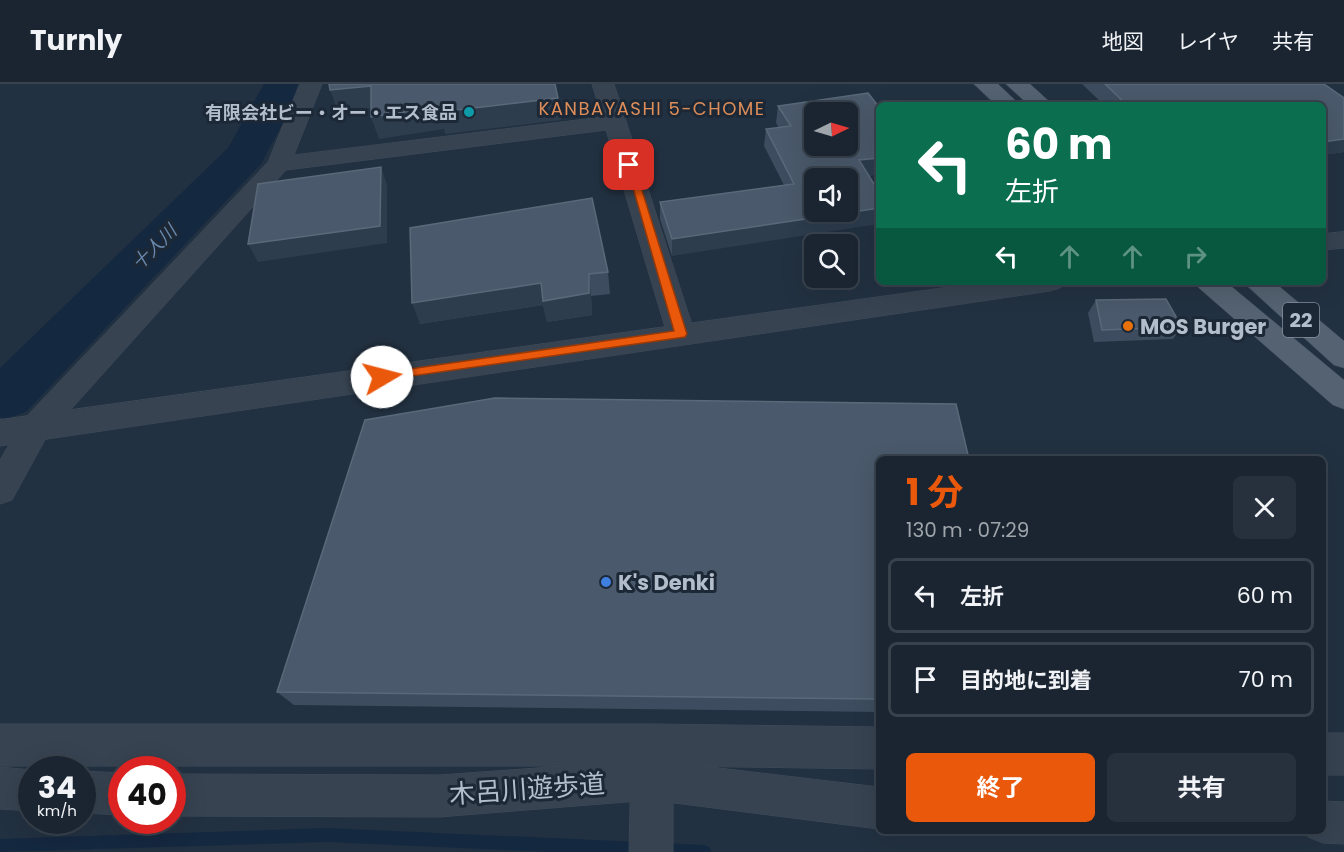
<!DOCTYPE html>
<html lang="ja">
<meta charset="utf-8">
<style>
body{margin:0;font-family:Poppins,"Noto Sans JP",sans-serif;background:#27313d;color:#f1f3f6;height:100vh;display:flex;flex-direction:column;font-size:22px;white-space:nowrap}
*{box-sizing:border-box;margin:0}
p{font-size:20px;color:#9fa5ab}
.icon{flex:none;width:33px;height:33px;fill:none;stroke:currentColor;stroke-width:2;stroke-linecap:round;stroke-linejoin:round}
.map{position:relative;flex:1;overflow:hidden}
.details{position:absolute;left:876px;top:372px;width:450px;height:378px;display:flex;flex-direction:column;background:#1a2531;border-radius:9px;box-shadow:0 6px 24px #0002,0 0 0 2px #38424d}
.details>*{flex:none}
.banner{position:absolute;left:876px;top:18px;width:450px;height:183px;border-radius:9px;box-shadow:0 6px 24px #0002,0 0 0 2px #38424d;background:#0b6e4f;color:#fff;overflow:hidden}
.needle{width:39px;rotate:85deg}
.tools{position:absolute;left:804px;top:18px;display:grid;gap:12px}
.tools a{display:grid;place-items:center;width:54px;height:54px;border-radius:9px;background:#1a2531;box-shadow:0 6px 24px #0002,0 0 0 2px #38424d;font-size:30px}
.speed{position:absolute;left:18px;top:672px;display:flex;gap:12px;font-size:30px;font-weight:700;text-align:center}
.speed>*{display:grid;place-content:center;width:78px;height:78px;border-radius:50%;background:#1a2531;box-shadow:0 6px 24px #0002,0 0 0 2px #38424d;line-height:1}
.speed small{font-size:15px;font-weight:400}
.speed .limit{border:9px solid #d22;background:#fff;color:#111}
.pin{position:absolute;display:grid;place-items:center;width:51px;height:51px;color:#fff;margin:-26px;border-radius:12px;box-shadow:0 3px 9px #0006}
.me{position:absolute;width:66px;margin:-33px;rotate:82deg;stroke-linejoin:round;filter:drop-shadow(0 0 4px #0008)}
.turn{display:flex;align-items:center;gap:21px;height:126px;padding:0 30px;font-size:27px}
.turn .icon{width:78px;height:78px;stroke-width:2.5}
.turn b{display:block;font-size:42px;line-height:51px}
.lanes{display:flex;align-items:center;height:57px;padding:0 30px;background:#0003;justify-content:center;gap:30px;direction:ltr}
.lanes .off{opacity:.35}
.round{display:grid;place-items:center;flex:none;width:63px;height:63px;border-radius:9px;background:#27313d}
.headline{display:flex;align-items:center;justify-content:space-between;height:102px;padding:0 30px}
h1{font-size:36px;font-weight:700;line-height:45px;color:#ea580c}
.primary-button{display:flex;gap:12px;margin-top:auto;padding:12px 30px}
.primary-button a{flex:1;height:69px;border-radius:9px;background:#ea580c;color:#fff;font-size:24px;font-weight:700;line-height:69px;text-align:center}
.primary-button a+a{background:#27313d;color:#f1f3f6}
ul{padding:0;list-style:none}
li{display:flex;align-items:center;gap:18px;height:75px;margin:0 12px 9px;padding:0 18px;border:3px solid #38424d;border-radius:9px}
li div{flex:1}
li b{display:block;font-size:22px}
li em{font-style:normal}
header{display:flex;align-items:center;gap:36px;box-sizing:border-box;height:84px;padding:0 30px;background:#1a2531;border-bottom:2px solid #38424d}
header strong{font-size:28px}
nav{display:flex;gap:33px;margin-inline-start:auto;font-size:21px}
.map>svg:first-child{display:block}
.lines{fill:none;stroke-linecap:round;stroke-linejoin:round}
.stream{fill:#142840;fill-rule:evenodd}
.river{fill:#142840;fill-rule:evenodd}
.pedestrian-casing{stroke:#404c5a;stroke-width:1}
.minor-casing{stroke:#404c5a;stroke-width:1}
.tertiary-casing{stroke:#404c5a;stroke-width:1}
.primary-casing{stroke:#404c5a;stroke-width:1}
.pedestrian{fill:#374351;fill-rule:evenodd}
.minor{fill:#374351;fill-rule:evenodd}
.tertiary{fill:#374351;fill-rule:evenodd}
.primary{fill:#546271;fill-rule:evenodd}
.wall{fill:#3d4d5f}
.shaded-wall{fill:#2d3d4e}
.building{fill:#4a596b;stroke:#5a697a;stroke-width:1.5;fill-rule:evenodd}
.route{fill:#ea580c;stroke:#983908;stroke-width:1.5}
.culture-dot{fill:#0f9aa8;stroke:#1c2836;stroke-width:2}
.food-dot{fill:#e8710a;stroke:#1c2836;stroke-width:2}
.shop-dot{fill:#3f7fe0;stroke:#1c2836;stroke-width:2}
.labels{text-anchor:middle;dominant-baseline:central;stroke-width:6;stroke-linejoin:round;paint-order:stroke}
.far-neighbourhood-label{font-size:18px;letter-spacing:1.5px;fill:#df8e5a;stroke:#1c2836}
.far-poi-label{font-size:18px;font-weight:bold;fill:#b3bdcb;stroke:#1c2836;text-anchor:end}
.far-water-label{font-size:18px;font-style:italic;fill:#6989ae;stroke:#1c2836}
.shield{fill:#1c2836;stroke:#86909e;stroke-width:1.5}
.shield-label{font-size:20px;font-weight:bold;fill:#b3bdcb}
.poi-label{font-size:21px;font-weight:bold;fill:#b3bdcb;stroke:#1c2836;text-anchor:start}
.near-street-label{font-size:26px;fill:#b3bdcb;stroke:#1c2836}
</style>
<header>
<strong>Turnly</strong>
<nav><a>地図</a><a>レイヤ</a><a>共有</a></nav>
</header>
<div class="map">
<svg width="1344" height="768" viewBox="0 0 1344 768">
<rect width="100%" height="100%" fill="#223141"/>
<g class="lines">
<!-- stream -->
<path class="stream" d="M327,744L641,758L646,760L648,765L647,768H549L327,758L0,768V755Z
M660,759L704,761L709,763L711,768H654L655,761Z"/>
<!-- river -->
<path class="river" d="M264,0H304L261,80L26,328L6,335L0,333V284L228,64Z"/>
<defs>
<path id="pedestrian" d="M651,676L879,703V745L651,716L439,733L172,732V690L439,691Z
M0,683L32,686V727L0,725Z
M82,687L122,689V731L82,729Z
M1323,717L1344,718V760L1323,759L1308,753L1306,747H1323Z"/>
<path id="minor" d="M300,0H322L294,71L602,33L592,0H614L695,250L691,257L681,260L671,257L667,250L606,46L286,86L47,352L12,416L0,420V376L25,334L268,78Z
M0,640H652L879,643V685L673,682V768H629L631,682H0Z
M1323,649H1344V691H1323Z"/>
<path id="tertiary" d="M1344,148V164L1323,166V150Z
M985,198H1064L1060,204L1050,207L0,362V336Z"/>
<path id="primary" d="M974,0H998L1020,21H996Z
M1006,0H1030L1053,21H1029Z
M1195,198H1226L1344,296V325L1333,321L1199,204Z
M1243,198H1274L1344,257V284L1334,281Z"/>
</defs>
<!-- pedestrian casing -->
<use href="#pedestrian" class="pedestrian-casing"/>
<!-- minor casing -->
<use href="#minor" class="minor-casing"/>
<!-- tertiary casing -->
<use href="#tertiary" class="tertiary-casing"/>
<!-- primary casing -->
<use href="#primary" class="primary-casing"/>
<!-- pedestrian -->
<use href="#pedestrian" class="pedestrian"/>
<!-- minor -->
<use href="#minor" class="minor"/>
<!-- tertiary -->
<use href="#tertiary" class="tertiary"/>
<!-- primary -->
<use href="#primary" class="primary"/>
</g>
<!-- wall -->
<path class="wall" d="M1082,0H1324L1344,68L1323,71V21H1104Z
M778,22L879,23V90L868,92L672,172L660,135V118L784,101L764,62L766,45L779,44L776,39Z
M410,144L608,188L610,210L591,212L592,231L547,238L543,221L420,240Z
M1096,216L1182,243L1173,255L1094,258L1088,229Z
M879,375V628L294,621L277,608Z"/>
<!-- shaded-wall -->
<path class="shaded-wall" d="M371,2L379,23L338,28L330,6Z
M558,14L561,36L445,50L444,45L379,55L371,33L440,23Z
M1344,55V68L1323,71V58Z
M879,74V90L855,93L859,76Z
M381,83L387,101V159L258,178L248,160Z
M879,124V140L672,172V155Z
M589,190L591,212L592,231L547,238L543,221L420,240L412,219Z"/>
<!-- building -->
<path class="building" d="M329,0H555L558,14L440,28V23L371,33V2L330,6Z
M1105,0H1324L1344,14V55L1323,58V21H1127Z
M868,9L879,23V74L859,76L879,108V124L672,155L660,118L794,100L766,45L791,42L778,22ZM814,28H848V62H814ZM814,94H848V128H814Z
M381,83L380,142L248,160L258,100Z
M592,114L608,188L589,190V209L543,217L541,199L412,219L410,144Z
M1166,215L1182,243L1102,246L1096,216Z
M495,314L956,320L969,375H879V615L277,608L365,336Z"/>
<!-- route -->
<path class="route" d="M626,79L634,81L687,250L685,253L377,297V290L382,289L674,247Z"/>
<!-- markers -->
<circle class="culture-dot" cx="469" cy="28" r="6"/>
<circle class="food-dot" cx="1128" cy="242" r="6"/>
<circle class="shop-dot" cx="606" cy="498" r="6"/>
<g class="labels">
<!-- far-neighbourhood labels -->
<g class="far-neighbourhood-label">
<text x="652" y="24">KANBAYASHI 5-CHOME</text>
</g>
<!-- far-poi labels -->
<g class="far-poi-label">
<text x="457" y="28">有限会社ビー・オー・エス食品</text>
</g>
<!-- far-water labels -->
<g class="far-water-label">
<text transform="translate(154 163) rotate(-45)">十人川</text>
</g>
<!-- shield labels -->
<rect class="shield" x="1283" y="219" width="36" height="34" rx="4.5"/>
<g class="shield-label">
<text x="1301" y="236">22</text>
</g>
<!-- poi labels -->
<g class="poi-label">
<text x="1140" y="242">MOS Burger</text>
<text x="618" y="498">K's Denki</text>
</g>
<!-- near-street labels -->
<g class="near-street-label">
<text transform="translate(527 705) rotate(-4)">木呂川遊歩道</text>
</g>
</g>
</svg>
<div class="tools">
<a><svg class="needle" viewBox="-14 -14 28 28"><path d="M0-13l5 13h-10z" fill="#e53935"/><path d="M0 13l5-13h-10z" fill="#9fa5ab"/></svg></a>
<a><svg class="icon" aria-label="sound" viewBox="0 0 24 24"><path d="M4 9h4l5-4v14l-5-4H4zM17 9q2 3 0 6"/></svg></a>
<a><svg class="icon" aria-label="search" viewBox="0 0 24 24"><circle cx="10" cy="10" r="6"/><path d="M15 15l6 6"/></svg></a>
</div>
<div class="speed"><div>34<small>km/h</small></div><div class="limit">40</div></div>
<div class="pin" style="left:629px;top:81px;background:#d93025"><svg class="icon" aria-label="arrive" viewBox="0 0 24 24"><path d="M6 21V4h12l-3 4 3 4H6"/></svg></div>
<svg class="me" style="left:382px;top:293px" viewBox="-20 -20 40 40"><circle r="19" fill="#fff"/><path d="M0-13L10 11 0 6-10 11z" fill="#ea580c"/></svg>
<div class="banner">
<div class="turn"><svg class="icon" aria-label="left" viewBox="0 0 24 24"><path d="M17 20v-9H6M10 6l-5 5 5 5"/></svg><div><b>60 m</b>左折</div></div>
<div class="lanes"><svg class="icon" aria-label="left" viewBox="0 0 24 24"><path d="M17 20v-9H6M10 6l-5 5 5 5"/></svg><svg class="icon off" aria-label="ahead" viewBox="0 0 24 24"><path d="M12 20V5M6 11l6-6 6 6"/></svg><svg class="icon off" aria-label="ahead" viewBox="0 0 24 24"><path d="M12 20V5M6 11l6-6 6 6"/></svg><svg class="icon off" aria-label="right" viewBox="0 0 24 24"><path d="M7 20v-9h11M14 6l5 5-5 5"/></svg></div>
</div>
<section class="details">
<div class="headline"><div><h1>1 分</h1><p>130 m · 07:29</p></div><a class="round"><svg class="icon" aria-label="close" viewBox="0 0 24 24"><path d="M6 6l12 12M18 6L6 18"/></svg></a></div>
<ul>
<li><svg class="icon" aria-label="left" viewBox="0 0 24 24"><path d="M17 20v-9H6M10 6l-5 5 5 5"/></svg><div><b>左折</b></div><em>60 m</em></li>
<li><svg class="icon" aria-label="arrive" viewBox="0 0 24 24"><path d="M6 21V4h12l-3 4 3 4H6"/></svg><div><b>目的地に到着</b></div><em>70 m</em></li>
</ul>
<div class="primary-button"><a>終了</a><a>共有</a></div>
</section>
</div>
